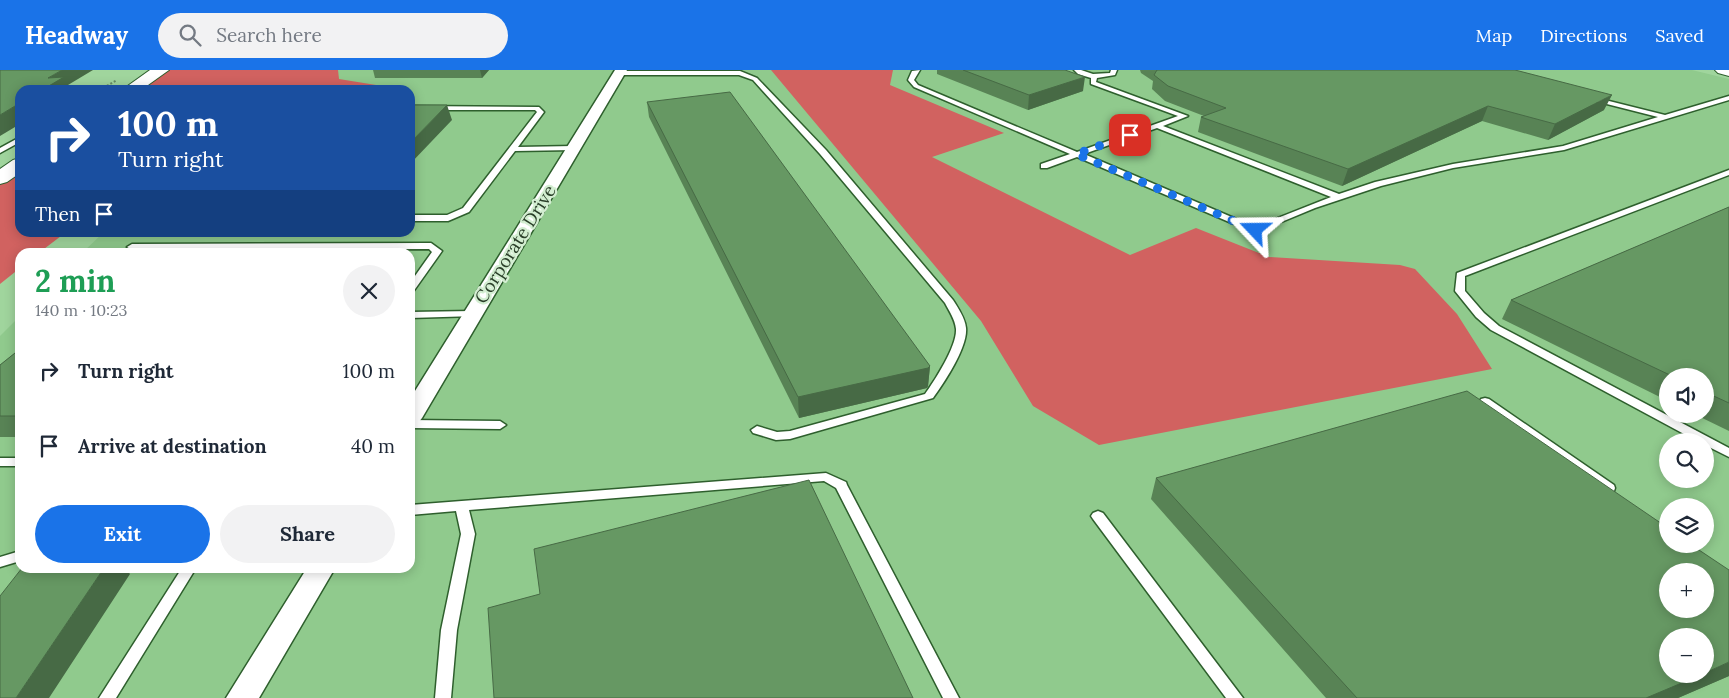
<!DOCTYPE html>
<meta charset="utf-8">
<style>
body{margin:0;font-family:Lora,serif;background:#f2f2f3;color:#1f2937;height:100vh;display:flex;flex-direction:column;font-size:19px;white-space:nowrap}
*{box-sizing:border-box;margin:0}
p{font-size:16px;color:#747a83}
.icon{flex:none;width:28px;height:28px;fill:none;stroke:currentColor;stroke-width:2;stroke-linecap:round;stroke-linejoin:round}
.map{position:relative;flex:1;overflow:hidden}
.side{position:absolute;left:15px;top:178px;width:400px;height:325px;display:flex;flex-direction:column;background:#fff;border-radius:15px;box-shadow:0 2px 12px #0003}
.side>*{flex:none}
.banner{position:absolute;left:15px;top:15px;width:400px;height:152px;border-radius:15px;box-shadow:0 2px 12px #0003;background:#1a4fa0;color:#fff;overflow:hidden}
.buttons{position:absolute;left:1659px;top:298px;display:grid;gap:10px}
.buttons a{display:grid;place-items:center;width:55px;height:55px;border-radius:50%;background:#fff;box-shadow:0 2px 12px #0003;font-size:25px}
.pin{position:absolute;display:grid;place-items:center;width:42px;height:42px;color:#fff;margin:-21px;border-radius:10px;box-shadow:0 2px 8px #0006}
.me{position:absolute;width:55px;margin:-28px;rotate:293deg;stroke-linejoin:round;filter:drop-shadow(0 0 4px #0008)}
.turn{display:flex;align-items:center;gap:18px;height:105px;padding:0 20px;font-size:22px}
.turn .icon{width:65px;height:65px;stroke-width:2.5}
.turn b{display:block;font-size:35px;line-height:42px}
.then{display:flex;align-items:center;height:48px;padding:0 20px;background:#0003;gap:10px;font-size:19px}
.round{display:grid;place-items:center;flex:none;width:52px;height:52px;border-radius:26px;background:#f2f2f3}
.overview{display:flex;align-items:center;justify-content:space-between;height:85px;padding:0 20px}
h1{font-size:30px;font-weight:700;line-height:38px;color:#1e9e55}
.primary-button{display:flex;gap:10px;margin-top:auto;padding:10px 20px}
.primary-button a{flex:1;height:58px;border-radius:30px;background:#1a73e8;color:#fff;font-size:20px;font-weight:700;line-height:58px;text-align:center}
.primary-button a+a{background:#f2f2f3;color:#1f2937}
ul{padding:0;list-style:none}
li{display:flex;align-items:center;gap:15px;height:75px;padding:0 20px}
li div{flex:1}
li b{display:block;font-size:19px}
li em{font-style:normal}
header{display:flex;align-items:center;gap:30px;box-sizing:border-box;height:70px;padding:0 25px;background:#1a73e8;color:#fff}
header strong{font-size:24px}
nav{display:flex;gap:28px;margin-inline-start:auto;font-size:18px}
.search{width:350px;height:45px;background:#f2f2f3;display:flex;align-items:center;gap:12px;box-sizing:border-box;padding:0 18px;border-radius:28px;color:#747a83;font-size:19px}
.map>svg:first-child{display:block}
.built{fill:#90ca8d;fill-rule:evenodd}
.forest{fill:#d16260}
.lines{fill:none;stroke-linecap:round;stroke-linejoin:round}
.lane-casing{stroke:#2e5f2d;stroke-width:3}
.street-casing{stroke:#2e5f2d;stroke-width:3}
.secondary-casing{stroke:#2e5f2d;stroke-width:2}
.highway-casing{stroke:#2e5f2d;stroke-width:2}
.path{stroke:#668c64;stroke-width:2;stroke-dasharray:2 2;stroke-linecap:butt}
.lane{fill:#fff;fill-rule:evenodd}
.street{fill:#fff;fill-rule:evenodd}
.secondary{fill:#fff;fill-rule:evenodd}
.highway{fill:#fff;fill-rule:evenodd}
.wall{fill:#588355}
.shaded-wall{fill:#476a45}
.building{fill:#669863;stroke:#476a45;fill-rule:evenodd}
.route{stroke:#1a73e8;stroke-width:9;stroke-dasharray:0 16.2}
.labels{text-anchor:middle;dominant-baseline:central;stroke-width:4.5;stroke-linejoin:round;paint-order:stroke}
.street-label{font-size:18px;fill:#2a3f29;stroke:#d3eed1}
</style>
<header>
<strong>Headway</strong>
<div class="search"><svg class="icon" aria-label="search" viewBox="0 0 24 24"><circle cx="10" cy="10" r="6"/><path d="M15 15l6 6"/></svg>Search here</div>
<nav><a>Map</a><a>Directions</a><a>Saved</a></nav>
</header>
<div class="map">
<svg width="1729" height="628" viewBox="0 0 1729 628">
<rect width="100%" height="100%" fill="#a0d59d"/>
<!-- built -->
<path class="built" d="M283,0H1692L1729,9V628H0V266L20,246V498H410V182H83L103,163L410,162V20H256ZM1668,306H1705V344H1668ZM1668,371H1705V409H1668ZM1668,436H1705V474H1668ZM1668,501H1705V539H1668ZM1668,566H1705V604H1668Z"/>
<!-- forest -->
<path class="forest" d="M162,0H338L339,9L407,20H132Z
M771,0H893L890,15L1004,63L932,87L1130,185L1196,158L1269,187L1400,195L1415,199L1457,244L1492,299L1099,375L1033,336L981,251Z
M20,96V162L65,163L40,182H20V198L0,214V109Z"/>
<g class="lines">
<defs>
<path id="lane" d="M920,0L914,10L918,15L1077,82L1178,46L1091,14V8L1078,4L1074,0H1081L1093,4L1110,3L1111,0H1117L1115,5L1097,8L1096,12L1188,46L1163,56L1339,124L1375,112L1453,94L1563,76L1658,47L1591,30L1590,29L1593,27L1665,45L1729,26V30L1564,80L1453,98L1381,116L1315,138L1255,163L1077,87L1047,98H1041V94L1070,84L914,17L908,10L912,1ZM1157,58L1331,127L1255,157L1084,84Z
M740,1L757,8L826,80L953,230C958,238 965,248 966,258C968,277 944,313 933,328L790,369L776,370L753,363L751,360L757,356L777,362L790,361L925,324C935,310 957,276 956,259C955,249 949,241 945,233L820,84L753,10L739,5H619L616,3L619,1Z
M410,36L539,37L544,42L518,77L574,76L578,78L574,80L515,81L469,142L448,151H410V145H447L463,138L537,42L535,40H410Z
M20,67V72L0,83V78Z
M1729,100V105L1465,206V221L1484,243L1499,256L1729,378V387L1705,375V371H1697L1491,260L1476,247L1455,221L1457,203Z
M431,173L442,181L413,222L410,223V213L432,182L429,179L132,180L127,177L132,174Z
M472,241L476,242L477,244L476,246L410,248V242Z
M1485,328L1489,329L1614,415L1615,418L1614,421H1604L1481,335L1479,332L1481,329Z
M410,350L500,351L506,355L500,359L410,358Z
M0,388H20V396H0Z
M826,403L846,412L847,415L959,628H943L836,418L824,411L469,440L475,464L457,560L451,628H435L441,560L461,464L456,441L410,445V435Z
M1098,441L1103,443L1243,628H1226L1093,449L1091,446L1093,443Z
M20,481V491L0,497V487Z
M182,498H196L116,628H99Z"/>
<path id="street" d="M615,0H627L422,348L418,353L410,355V329Z
M307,498H335L259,628H226Z"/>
<path id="secondary" d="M150,0H169L141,20H122Z
M20,88V103L7,112L0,114V99L13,90Z"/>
<path id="highway" d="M1715,0H1729V6L1718,3Z"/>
</defs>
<!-- lane casing -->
<use href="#lane" class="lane-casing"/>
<!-- street casing -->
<use href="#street" class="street-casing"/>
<!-- secondary casing -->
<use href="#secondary" class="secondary-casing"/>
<!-- highway casing -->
<use href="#highway" class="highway-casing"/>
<!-- path -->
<path class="path" d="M100,20L117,10"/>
<!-- lane -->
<use href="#lane" class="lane"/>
<!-- street -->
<use href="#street" class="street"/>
<!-- secondary -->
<use href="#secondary" class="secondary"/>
<!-- highway -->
<use href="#highway" class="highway"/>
</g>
<!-- wall -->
<path class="wall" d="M373,0H489L482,8H375Z
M937,0H1065L1083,21L1028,40L937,4Z
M1140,0H1515L1604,40L1548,70L1482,51L1342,116L1198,62L1201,47L1204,46L1165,31L1152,19L1153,11L1141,3Z
M647,32L930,296L928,316L927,318L799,348L649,47Z
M1729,137V361L1694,344H1705V306H1668V331L1502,249L1511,230Z
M20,279V367H0V295Z
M1156,408L1729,606L1678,628H1326L1151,429Z"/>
<!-- shaded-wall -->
<path class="shaded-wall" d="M62,0H93L68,15L70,20H42L48,8Z
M480,0H489L482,8Z
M1085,7L1083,21L1028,40L1029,25Z
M1612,25L1604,40L1548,70L1555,54Z
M20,33V54L0,66V45Z
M447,35L452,50L410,94V73Z
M1488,36L1482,51L1342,116L1348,99Z
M930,296L928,316L927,318L799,348L798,327Z
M20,344V350L17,346Z
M104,498H125L130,504L49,628H16Z
M1729,592V606L1678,628H1646L1703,604H1705V603Z"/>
<!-- building -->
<path class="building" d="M0,0H62L48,8L64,7L42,20H20V33L0,45Z
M963,0H1065L1085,7L1029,25Z
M1157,0H1515L1612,25L1555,54L1488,36L1348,99L1201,47L1226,38L1168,16L1154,5Z
M730,22L930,296L928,298L798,327L647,32Z
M410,35H447L410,73Z
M1729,137V333L1705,322V306H1672L1511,230Z
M314,179L310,182H199L202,180Z
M20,279V344L17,346H0V295Z
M1467,321L1668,458V474H1690L1729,500V592L1705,603V566H1668V604H1703L1646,628H1357L1156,408ZM1668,501H1705V539H1668Z
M809,410L913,628H494L488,538L540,524L534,479Z
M22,498H104L16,628H0V526Z"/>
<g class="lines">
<!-- route -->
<path class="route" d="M1130,65L1076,84L1255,160"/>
</g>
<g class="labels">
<!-- street labels -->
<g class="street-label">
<text transform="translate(515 174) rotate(-58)">Corporate Drive</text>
</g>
</g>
</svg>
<div class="buttons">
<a><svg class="icon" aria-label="sound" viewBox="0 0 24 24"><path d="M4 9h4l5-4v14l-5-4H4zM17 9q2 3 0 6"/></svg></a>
<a><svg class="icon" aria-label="search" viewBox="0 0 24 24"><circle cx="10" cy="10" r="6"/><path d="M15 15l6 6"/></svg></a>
<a><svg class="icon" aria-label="layers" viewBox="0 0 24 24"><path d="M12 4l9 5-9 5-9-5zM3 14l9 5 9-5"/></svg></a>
<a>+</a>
<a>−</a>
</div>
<div class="pin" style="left:1130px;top:65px;background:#d93025"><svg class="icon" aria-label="arrive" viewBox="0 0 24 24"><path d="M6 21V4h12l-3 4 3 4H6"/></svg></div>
<svg class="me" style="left:1255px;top:160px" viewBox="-20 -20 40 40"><path d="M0-17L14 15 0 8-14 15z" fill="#1a73e8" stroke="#fff" stroke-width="4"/></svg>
<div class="banner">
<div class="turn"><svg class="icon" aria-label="right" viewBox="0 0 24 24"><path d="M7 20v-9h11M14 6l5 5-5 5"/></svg><div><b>100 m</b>Turn right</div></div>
<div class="then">Then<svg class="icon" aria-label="arrive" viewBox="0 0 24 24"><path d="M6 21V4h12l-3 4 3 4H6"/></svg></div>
</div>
<section class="side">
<div class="overview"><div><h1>2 min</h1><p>140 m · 10:23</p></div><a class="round"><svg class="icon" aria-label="close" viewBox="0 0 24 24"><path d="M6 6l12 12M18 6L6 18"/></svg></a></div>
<ul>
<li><svg class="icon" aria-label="right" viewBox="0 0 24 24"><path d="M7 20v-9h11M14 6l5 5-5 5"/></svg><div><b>Turn right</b></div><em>100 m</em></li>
<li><svg class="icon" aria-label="arrive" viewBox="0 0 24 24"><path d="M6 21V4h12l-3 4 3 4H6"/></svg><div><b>Arrive at destination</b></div><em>40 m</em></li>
</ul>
<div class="primary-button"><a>Exit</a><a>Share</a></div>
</section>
</div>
